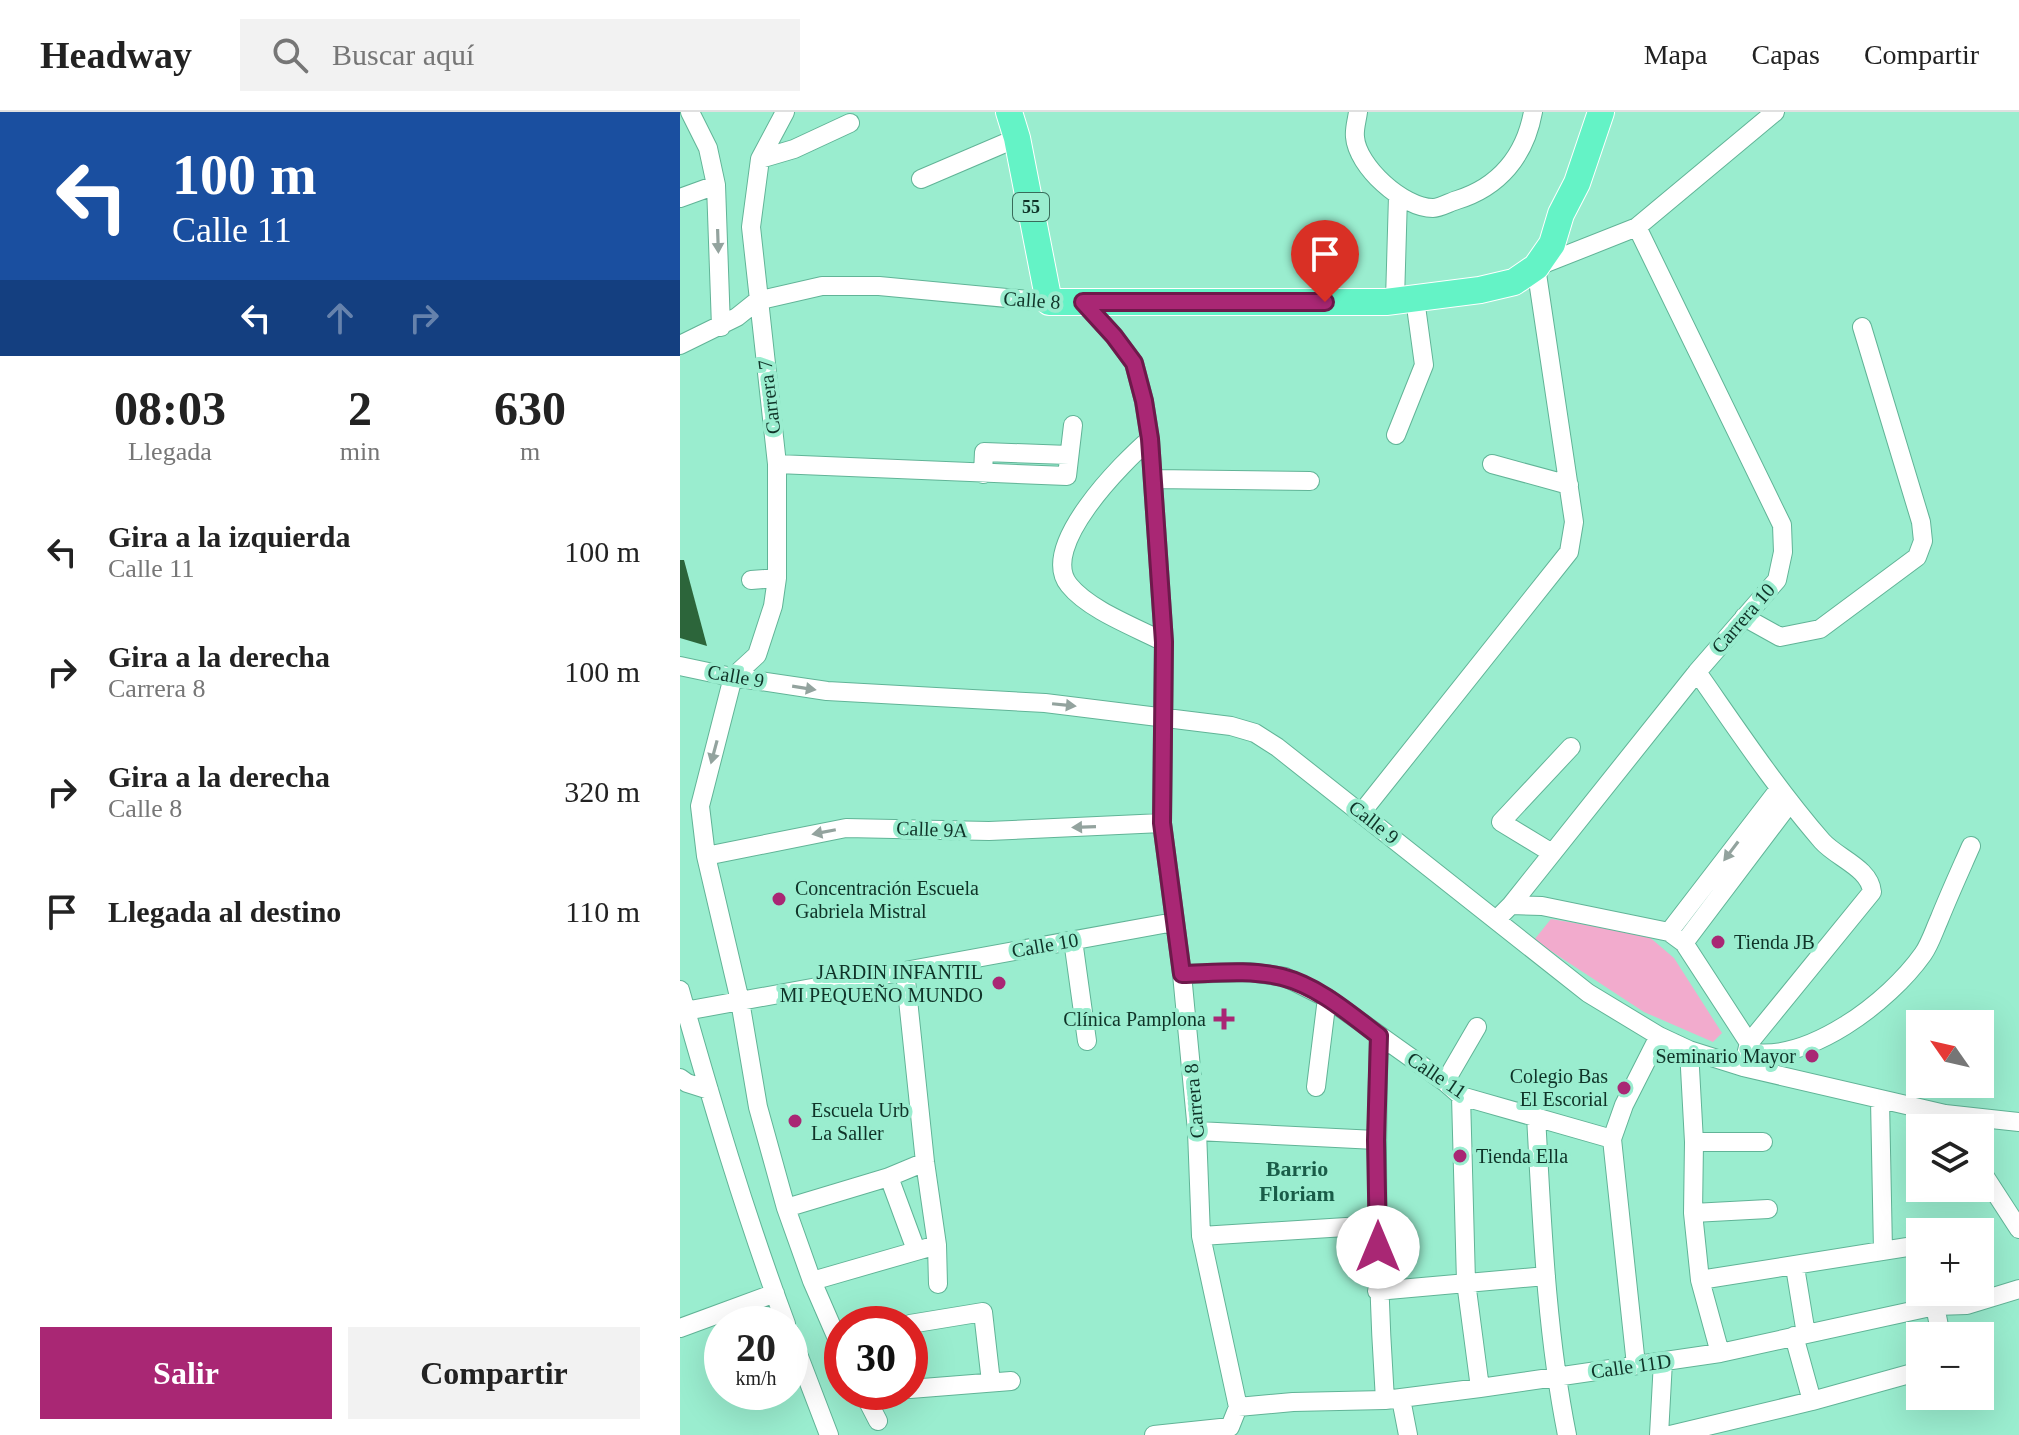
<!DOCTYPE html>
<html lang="es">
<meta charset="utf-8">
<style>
body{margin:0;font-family:Georgia,serif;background:#f2f2f2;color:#222;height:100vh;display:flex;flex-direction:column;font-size:30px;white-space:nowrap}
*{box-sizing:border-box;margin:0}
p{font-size:26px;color:#767676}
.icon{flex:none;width:44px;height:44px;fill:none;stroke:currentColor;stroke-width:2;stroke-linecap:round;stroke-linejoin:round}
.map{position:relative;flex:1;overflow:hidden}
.side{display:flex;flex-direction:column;background:#fff;width:680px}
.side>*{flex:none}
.banner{background:#1a4fa0;color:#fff;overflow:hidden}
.needle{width:52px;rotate:304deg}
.buttons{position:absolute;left:1226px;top:898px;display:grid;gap:16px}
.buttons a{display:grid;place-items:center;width:88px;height:88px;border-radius:0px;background:#fff;box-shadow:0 8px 32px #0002;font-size:40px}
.speed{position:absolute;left:24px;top:1194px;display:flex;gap:16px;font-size:40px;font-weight:700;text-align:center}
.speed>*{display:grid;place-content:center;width:104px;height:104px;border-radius:50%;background:#fff;box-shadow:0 8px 32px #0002;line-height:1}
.speed small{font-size:20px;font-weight:400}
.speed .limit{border:12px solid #d22;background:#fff;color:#111}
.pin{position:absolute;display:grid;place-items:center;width:68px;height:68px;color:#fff;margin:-82px -34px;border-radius:50% 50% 50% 0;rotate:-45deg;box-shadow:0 0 8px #0007}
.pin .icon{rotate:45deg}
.me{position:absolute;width:88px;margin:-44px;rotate:0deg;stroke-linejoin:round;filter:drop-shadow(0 0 6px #0008)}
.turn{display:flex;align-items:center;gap:28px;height:168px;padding:0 40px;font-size:36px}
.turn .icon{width:104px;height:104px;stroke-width:2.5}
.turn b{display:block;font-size:56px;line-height:68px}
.lanes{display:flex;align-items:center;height:76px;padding:0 40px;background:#0003;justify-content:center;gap:40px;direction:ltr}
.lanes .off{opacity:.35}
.eta{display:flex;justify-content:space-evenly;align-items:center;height:136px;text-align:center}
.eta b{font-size:48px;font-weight:800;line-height:56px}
.cta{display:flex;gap:16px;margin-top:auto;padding:16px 40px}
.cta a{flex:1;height:92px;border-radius:0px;background:#a92774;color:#fff;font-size:32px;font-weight:800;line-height:92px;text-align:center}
.cta a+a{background:#f2f2f2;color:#222}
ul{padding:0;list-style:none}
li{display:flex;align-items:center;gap:24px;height:120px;padding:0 40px}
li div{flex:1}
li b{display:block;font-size:30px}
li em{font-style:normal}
header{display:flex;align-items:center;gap:48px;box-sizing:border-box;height:112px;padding:0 40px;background:#fff;border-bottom:2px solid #e0e0e0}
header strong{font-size:38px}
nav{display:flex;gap:44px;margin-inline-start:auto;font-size:28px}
.search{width:560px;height:72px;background:#f2f2f2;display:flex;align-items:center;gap:20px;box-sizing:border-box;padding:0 28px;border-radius:0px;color:#767676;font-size:30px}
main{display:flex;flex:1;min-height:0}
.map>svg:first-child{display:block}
.green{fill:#f2abcd}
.building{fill:#2c653a}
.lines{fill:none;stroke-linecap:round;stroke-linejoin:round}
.minor-casing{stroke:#61b497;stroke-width:20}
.highway-casing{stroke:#fff;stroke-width:28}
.minor{stroke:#fff;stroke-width:18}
.highway{stroke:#64f3c6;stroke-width:26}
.oneway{fill:#93a39e}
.route-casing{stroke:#6e194b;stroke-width:20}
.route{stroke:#a92774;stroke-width:14}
.poi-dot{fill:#a92774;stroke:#9aedcf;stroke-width:3}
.labels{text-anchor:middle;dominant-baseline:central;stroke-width:8;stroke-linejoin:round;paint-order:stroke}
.shield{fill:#9aedcf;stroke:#396b5a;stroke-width:2}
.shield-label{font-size:18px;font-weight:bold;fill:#0f3328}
.street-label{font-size:20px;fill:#0f3328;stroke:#9aedcf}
.poi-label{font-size:20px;fill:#0f3328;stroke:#9aedcf;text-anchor:start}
.neighbourhood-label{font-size:22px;font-weight:bold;fill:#195c48;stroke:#9aedcf}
</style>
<header>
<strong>Headway</strong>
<div class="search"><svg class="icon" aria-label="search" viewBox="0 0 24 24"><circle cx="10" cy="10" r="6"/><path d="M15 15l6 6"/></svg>Buscar aquí</div>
<nav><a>Mapa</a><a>Capas</a><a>Compartir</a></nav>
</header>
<main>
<section class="side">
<div class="banner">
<div class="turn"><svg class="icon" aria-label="left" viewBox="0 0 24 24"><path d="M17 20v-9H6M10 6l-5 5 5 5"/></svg><div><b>100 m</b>Calle 11</div></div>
<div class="lanes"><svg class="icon" aria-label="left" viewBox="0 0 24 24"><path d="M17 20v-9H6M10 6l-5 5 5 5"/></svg><svg class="icon off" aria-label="ahead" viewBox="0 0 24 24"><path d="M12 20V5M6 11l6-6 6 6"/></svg><svg class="icon off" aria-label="right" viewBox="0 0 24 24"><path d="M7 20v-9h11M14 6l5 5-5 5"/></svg></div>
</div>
<div class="eta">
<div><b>08:03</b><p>Llegada</p></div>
<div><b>2</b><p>min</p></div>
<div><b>630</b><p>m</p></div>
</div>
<ul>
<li><svg class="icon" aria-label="left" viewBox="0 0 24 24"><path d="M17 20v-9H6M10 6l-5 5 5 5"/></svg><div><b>Gira a la izquierda</b><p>Calle 11</p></div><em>100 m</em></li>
<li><svg class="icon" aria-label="right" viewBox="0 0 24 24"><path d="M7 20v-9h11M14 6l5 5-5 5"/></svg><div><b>Gira a la derecha</b><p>Carrera 8</p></div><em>100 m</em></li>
<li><svg class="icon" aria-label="right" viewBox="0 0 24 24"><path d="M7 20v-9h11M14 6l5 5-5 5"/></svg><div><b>Gira a la derecha</b><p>Calle 8</p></div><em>320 m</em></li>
<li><svg class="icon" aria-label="arrive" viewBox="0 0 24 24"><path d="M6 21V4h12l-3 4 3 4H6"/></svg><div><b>Llegada al destino</b></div><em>110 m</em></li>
</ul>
<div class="cta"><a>Salir</a><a>Compartir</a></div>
</section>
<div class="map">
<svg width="1339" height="1323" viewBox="0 0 1339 1323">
<rect width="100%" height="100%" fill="#9aedcf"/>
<!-- green -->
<path class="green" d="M871,807L967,823L994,846L1042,921L1033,930L964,900L854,828Z"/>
<!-- building -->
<path class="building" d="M0,448H4L27,534L0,526Z"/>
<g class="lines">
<defs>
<path id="minor" d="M10,0L28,36L36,73L41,215
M105,0L80,47L71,115L97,352V466L93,494L77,543L53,565L20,694L26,744L60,889L78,995L106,1096L132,1169L162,1238
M678,0C677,8 674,17 675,25C677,54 723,96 753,96C760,96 770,90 777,88C819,75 845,44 853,0
M80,47L114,37L170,11
M241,67L337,26
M0,86L36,73
M715,188L718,84
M403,190L434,224L454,251L464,289L470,327L484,530L482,711L502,862L517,1019L521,1124L558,1295L550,1315
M0,233L57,205L77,189L142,174H199L369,190
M716,323L744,253L735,187
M470,327C442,351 358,435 389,473C409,498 455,515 484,530
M97,352L387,364L393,313
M812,352L889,373
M303,362L304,340L389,343
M474,367L630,369
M71,468L97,466
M1064,505L1100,525L1140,517L1237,445L1243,429L1241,410L1182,215
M0,554L47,564L147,579L365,591L551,614L575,621L597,635L908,881L979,924L1009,938L1063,955L1265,1002L1339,1010
M1017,560C1057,617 1096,676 1142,729C1157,746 1190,756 1192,780L1069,931L1063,955
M682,700L889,440L894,410L856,155L957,115L1095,0
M872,741L821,710L891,635
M26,744L166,716L309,719L482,711
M831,793L862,794L989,820L1004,831L1069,931
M816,808L831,793L1017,560L1097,468L1103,440L1102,413L957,115
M989,820L1099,677
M393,828L407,929
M1004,831L1109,692
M225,859L245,1050L257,1133L258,1172
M502,862L569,860L605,865L647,886L765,970L781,984L932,1027
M0,878C32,991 65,1102 106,1212
M0,900L494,810
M699,924C695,1045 697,1167 705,1288
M1009,938L1014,1030L1013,1101L1020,1168L1040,1241
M1067,940C1128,952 1209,890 1243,842C1250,832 1254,819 1259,808C1269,783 1280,759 1291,734
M0,966L7,971L29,978
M765,970L797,915
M636,975L647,886
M781,984L786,1170L800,1276
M1200,988L1203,1139
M856,1004C862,1111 866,1218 887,1323
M517,1019L696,1028
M1014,1030H1083
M1300,1057L1339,1117
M209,1065L236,1138
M106,1096L209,1065L245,1050
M1013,1101L1088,1097
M521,1124L698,1113
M1115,1155L1126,1222
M1020,1168L1240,1133
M132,1169L257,1133
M697,1179L866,1164
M1255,1194L1261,1224
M230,1212L303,1200L311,1270
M0,1216L95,1181
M110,1221L149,1323
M1114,1224L1132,1289
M956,1253L932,1027L944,993L979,924
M230,1277L331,1269
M183,1280L198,1309
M721,1287L728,1323
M558,1295L613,1290L705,1288L800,1276L1040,1241L1255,1194L1287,1193L1339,1177
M474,1323L550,1315
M979,1323L983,1249
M990,1323L1132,1289L1240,1259"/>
<path id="highway" d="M329,0L337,26L369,190H706L800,178L834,170L856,155L872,132L881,102L897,71L921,0"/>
</defs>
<!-- minor casing -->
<use href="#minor" class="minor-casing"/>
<!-- highway casing -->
<use href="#highway" class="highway-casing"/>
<!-- minor -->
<use href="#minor" class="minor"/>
<!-- highway -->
<use href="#highway" class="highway"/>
</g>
<!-- one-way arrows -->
<defs><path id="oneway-solid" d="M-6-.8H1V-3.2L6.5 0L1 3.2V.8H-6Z" transform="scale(2)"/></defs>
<g class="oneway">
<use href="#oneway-solid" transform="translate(38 129) rotate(88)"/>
<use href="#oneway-solid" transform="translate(124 576) rotate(9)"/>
<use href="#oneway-solid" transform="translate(384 593) rotate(6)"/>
<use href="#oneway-solid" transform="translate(34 640) rotate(105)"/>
<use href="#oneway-solid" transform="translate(404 715) rotate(178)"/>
<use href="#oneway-solid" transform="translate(144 720) rotate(169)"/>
<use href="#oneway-solid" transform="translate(1051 739) rotate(127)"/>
</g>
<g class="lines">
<defs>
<path id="route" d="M645,190H403L434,224L454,251L464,289L470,327L484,530L482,711L502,862C536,861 570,857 602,865C638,874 670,902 699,924L696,1028L698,1135"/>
</defs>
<!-- route casing -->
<use href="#route" class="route-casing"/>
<!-- route -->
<use href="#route" class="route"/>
</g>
<!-- markers -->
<g class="poi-dot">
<circle cx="99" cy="787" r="8"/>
<circle cx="1038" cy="830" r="8"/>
<circle cx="319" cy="871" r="8"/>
<path d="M540 895h8v8h8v8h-8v8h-8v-8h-8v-8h8z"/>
<circle cx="1132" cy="944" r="8"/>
<circle cx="944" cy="976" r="8"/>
<circle cx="115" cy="1009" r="8"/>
<circle cx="780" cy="1044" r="8"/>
</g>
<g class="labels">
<!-- shield labels -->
<rect class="shield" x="333" y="81" width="36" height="28" rx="6"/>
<g class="shield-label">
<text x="351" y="95">55</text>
</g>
<!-- street labels -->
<g class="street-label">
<text transform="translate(352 188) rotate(4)">Calle 8</text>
<text transform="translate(89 285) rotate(-97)">Carrera 7</text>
<text transform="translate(1063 506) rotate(-49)">Carrera 10</text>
<text transform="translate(56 564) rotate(10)">Calle 9</text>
<text transform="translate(694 710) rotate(38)">Calle 9</text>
<text transform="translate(252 717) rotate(2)">Calle 9A</text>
<text transform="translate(365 833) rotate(-10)">Calle 10</text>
<text transform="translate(757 963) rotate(34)">Calle 11</text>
<text transform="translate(514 989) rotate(-95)">Carrera 8</text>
<text transform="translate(951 1254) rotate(-8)">Calle 11D</text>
</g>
<!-- poi labels -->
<g class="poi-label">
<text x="115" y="776">Concentración Escuela<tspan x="115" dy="23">Gabriela Mistral</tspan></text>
<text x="1054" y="830">Tienda JB</text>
<text x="303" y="860" text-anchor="end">JARDIN INFANTIL<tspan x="303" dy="23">MI PEQUEÑO MUNDO</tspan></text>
<text x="526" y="907" text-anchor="end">Clínica Pamplona</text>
<text x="1116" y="944" text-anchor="end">Seminario Mayor</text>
<text x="928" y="964" text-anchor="end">Colegio Bas<tspan x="928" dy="23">El Escorial</tspan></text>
<text x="131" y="998">Escuela Urb<tspan x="131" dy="23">La Saller</tspan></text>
<text x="796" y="1044">Tienda Ella</text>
</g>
<!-- neighbourhood labels -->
<g class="neighbourhood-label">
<text x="617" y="1056">Barrio<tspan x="617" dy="25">Floriam</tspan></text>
</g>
</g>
</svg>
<div class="buttons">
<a><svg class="needle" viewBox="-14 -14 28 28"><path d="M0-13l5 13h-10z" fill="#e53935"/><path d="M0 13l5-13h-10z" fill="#767676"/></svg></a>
<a><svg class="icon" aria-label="layers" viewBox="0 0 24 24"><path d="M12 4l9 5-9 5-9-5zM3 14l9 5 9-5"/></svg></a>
<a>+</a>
<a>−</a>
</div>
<div class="speed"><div>20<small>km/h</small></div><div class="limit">30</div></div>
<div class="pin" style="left:645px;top:190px;background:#d93025"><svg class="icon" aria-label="arrive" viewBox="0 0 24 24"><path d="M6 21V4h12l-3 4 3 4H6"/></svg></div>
<svg class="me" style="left:698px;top:1135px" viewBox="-20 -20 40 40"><circle r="19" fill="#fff"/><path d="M0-13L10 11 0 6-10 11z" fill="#a92774"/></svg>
</div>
</main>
